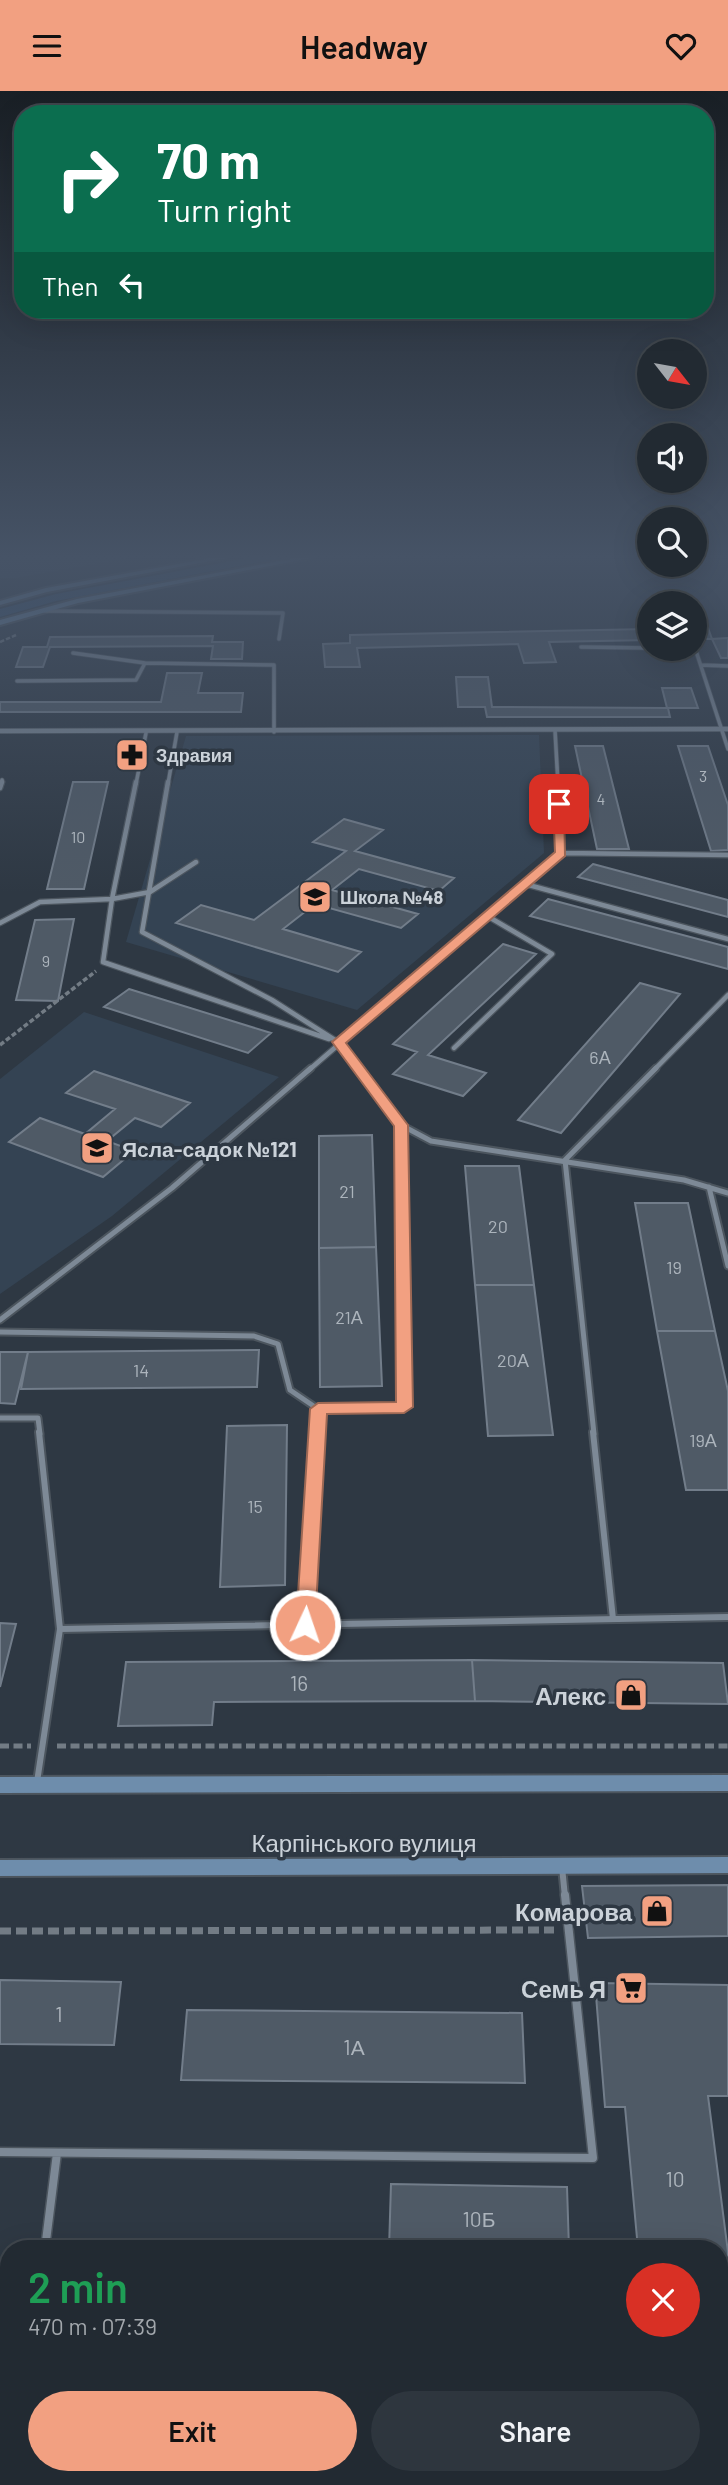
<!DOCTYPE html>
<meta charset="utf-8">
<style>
body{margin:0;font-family:Barlow,sans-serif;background:#2e363e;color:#f1f3f6;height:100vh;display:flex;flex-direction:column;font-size:26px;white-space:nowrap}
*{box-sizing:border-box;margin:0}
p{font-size:23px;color:#a2a7ac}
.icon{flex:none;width:38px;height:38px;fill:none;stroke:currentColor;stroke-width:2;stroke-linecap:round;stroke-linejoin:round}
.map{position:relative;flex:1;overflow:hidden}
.side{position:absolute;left:0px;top:2149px;width:728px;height:245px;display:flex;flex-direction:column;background:#222a32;border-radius:28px 28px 0 0;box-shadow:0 7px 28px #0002,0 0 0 2px #3f464d}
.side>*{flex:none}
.hud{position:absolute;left:14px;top:14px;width:700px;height:214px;border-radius:28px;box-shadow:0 7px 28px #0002,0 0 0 2px #3f464d;background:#0b6e4f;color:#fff;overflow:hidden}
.needle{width:46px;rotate:121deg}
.buttons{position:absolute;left:637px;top:248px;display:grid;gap:14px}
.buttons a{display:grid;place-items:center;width:70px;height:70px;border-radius:50%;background:#222a32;box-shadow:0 7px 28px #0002,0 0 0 2px #3f464d;font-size:35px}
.pin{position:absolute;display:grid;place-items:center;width:60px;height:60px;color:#fff;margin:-30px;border-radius:14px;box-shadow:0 4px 10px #0006}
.me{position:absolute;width:77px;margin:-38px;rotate:3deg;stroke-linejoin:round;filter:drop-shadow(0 0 5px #0008)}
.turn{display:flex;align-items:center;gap:24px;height:147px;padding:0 28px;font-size:32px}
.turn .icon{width:91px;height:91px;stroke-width:2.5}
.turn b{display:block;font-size:49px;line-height:60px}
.then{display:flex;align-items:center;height:66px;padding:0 28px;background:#0003;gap:14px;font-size:26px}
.round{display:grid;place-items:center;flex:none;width:74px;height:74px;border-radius:37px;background:#2e363e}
.overview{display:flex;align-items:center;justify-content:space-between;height:119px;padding:0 28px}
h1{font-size:42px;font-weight:600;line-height:52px;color:#1e9e55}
.action{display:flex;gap:14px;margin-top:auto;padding:14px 28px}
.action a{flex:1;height:80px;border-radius:42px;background:#f2a081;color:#111;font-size:28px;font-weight:600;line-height:80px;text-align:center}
.action a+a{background:#2e363e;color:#f1f3f6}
header{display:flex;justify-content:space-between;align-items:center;height:91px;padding:0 28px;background:#f2a081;color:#111;font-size:32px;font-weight:600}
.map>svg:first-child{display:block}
.built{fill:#344353}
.green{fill:#325071}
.building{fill:#4f5a66;stroke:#727d8a;stroke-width:2}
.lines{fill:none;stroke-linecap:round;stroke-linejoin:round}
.lane-far4-casing{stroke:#4c555e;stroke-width:5}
.lane-far3-casing{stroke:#4c555e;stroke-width:7}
.lane-far2-casing{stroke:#4c555e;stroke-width:9}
.lane-far1-casing{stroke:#4c555e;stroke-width:10}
.lane-casing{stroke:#4c555e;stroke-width:11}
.street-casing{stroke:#4c555e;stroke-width:6}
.secondary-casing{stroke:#4c555e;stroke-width:4}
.path-far3{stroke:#737c85;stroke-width:2.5;stroke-dasharray:4.5 2;stroke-linecap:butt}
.path-far2{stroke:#737c85;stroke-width:3.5;stroke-dasharray:5 2.5;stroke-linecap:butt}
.path-far1{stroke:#737c85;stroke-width:5;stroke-dasharray:9 4.5;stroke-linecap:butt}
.path{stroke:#737c85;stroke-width:7;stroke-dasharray:11 5;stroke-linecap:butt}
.lane-far4{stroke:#7d8996;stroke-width:3.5}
.lane-far3{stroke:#7d8996;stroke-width:4.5}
.lane-far2{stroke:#7d8996;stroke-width:5}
.lane-far1{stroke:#7d8996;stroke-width:6}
.lane{stroke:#7d8996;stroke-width:8}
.street{stroke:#7d8996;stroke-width:4.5}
.secondary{fill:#6e8dac;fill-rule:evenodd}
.route{fill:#f2a081;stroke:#9d6854;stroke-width:2}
.labels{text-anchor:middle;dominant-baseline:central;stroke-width:7;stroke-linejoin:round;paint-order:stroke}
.far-number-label{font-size:16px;fill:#acb4bc}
.far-poi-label{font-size:18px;font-weight:bold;fill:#cbd2d9;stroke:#2e3843;text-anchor:start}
.number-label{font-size:18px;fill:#acb4bc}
.poi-label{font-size:21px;font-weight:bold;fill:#cbd2d9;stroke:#2e3843;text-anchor:start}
.near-number-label{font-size:21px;fill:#acb4bc}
.near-poi-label{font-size:24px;font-weight:bold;fill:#cbd2d9;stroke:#2e3843;text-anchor:end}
.near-street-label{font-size:24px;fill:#cbd2d9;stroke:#2e3843}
</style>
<header><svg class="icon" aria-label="menu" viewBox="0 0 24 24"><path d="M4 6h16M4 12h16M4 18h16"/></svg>Headway<svg class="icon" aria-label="heart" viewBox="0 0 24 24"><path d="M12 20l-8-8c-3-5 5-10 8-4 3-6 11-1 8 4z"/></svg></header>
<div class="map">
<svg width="728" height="2394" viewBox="0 0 728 2394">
<rect width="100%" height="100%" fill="#2e3843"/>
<!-- built -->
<path class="built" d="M0,467H129L16,487H0Z
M539,644L544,762L357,919L126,851L186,645Z
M84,921L279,986L112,1125L0,1203V988Z
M132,2385H608L609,2394H131Z"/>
<!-- green -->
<path class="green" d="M248,467H281L56,510L0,526V518L56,503Z"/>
<!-- building -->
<path class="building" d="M695,537H708L712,548H695Z
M649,538V549L549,551L556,571L524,572L518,553L357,557L360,576H325L323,553L350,552V544Z
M213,545L212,551H243L242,568H211L213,555L50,556L43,576H16L23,556H47L50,546Z
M728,547V567H721L712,548Z
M167,582H202L198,602H243L241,621H0V611H161Z
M456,586H488L492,616L667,617L662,597H691L698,617H668L670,626H487L485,616H458Z
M575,655H603L629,758H597Z
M678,655H708L728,714V759L711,760Z
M73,691H108L84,798H47Z
M344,728L383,739L355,760L454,787L439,800L359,778L332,799L418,823L401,837L315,813L283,838L361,861L338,881L176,832L201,814L254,829L346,760L313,751Z
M593,773L728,809V826L578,786Z
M548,808L728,856V878L530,825Z
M74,828L58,910L16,909L35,829Z
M503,853L536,863L428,964L486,982L463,1005L393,983L417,961L393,953Z
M640,892L680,903L561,1042L518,1029Z
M129,898L271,942L248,962L104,916Z
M94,980L190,1012L161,1036L135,1027L107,1050L134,1060L103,1086L9,1051L40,1027L85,1043L115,1018L66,1002Z
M372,1044L376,1156L319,1157V1045Z
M465,1075H519L534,1194H475Z
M635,1112H688L715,1240H657Z
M376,1156L382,1295L320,1296L319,1157Z
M475,1194H534L553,1344L488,1345Z
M657,1240H715L728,1300V1399H686Z
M259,1259L257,1296L21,1298L28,1261Z
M0,1261H28L15,1313L0,1312Z
M287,1334L285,1494L220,1496L227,1335Z
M0,1532L16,1533L0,1596Z
M472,1569L475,1610L214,1611L212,1634L118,1635L126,1571Z
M472,1569L723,1572L728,1613L475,1610Z
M728,1794V1845L588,1847L582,1795Z
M0,1889L121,1891L114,1954L0,1953Z
M595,1892L728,1894V2005H708L728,2161V2356L719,2355V2158H638L625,2016H605Z
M187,1919L522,1922L525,1992L181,1989Z
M391,2093L567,2096L569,2158H389Z
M719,2355L728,2356V2394H660L659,2385H719Z
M380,2385H446V2394H380Z"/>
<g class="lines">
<defs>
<path id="lane-far4" d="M45,520L283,522L279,548
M581,556L649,557
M695,557L728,658
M73,562L145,572
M701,574L728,575
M17,590L136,589L145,572L274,574V641
M555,639L558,693
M1,693L2,689
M136,693L146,642
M168,693L177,641"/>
<path id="lane-far3" d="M168,691L142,841L272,909L338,951L359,979
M0,697L2,691
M561,762L728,764
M196,771L150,801L112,808L103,871L329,948
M525,793L728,848
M0,832L40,811L112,808L136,691
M454,957L552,863L489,826
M309,979L561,762L558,691
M654,979L728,904"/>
<path id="lane-far2" d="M401,1034L431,1050L684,1089L728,1102
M709,1096L728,1175
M0,1229L172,1097L311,977
M0,1241L254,1245L278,1253L290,1299L318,1318L317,1343
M318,1318L404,1316L401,1034L358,977
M0,1327H38L40,1343
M594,1343L565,1069L656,977"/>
<path id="lane-far1" d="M39,1341L60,1538
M593,1341L613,1528
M305,1534L317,1341
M37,1691L60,1538L728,1526
M562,1776L565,1806"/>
<path id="lane" d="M0,2061L593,2067L565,1804
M45,2158L57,2062
M17,2394L18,2385"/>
<path id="street" d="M0,640L728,638"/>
<path id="secondary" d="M211,467H226L47,501L0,514V510L46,497Z
M296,467H311L78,512L0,534V529L77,508Z
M728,1684V1700L0,1702V1686Z
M728,1766V1782L0,1785V1769Z"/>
</defs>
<!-- lane-far4 casing -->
<use href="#lane-far4" class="lane-far4-casing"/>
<!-- lane-far3 casing -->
<use href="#lane-far3" class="lane-far3-casing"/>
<!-- lane-far2 casing -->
<use href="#lane-far2" class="lane-far2-casing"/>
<!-- lane-far1 casing -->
<use href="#lane-far1" class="lane-far1-casing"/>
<!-- lane casing -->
<use href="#lane" class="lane-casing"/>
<!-- street casing -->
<use href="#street" class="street-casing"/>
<!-- secondary casing -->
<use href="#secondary" class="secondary-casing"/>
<!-- path-far3 -->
<path class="path-far3" d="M0,551L16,544"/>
<!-- path-far2 -->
<path class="path-far2" d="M0,954L96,880"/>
<!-- path-far1 -->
<path class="path-far1" d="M0,1655H31
M57,1655H728"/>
<!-- path -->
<path class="path" d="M0,1840L554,1839"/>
<!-- lane-far4 -->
<use href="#lane-far4" class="lane-far4"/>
<!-- lane-far3 -->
<use href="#lane-far3" class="lane-far3"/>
<!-- lane-far2 -->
<use href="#lane-far2" class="lane-far2"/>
<!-- lane-far1 -->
<use href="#lane-far1" class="lane-far1"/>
<!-- lane -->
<use href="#lane" class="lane"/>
<!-- street -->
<use href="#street" class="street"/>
<!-- secondary -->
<use href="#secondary" class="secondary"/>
</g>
<!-- sky -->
<linearGradient id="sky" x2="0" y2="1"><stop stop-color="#191f25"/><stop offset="0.58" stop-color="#465366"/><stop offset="1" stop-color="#465366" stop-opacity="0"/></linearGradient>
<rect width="728" height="802" fill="url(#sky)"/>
<!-- route -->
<path class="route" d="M559,710L564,713L565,765L346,952L408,1034L413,1316L404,1322L327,1323L315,1534L305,1541L296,1534L310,1318L318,1312L396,1311L394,1035L332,951L555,761L553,713Z"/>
<!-- icons -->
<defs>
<symbol id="pharmacy-square" viewBox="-11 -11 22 22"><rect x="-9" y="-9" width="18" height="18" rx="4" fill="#f2a081" stroke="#2e3843"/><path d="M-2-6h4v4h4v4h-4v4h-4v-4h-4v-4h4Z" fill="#111"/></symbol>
<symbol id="school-square" viewBox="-11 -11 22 22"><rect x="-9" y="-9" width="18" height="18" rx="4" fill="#f2a081" stroke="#2e3843"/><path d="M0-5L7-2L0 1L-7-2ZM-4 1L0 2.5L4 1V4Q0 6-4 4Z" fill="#111"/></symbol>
<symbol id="shop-square" viewBox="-11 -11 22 22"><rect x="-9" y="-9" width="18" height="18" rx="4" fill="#f2a081" stroke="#2e3843"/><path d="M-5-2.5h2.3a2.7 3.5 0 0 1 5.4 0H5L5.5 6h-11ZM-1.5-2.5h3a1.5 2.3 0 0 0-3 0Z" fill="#111"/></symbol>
<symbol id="supermarket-square" viewBox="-11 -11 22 22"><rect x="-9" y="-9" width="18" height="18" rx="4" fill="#f2a081" stroke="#2e3843"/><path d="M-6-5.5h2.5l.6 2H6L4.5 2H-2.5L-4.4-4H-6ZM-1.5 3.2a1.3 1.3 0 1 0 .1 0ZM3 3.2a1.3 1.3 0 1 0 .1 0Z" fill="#111"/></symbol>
</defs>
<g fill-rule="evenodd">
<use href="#pharmacy-square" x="113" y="645" width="38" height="38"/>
<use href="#school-square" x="296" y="787" width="38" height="38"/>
<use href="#school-square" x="78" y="1038" width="38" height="38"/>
<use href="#shop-square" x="612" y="1585" width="38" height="38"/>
<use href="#shop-square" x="638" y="1801" width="38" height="38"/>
<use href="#supermarket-square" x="612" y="1878" width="38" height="38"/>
</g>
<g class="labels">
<!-- far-number labels -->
<g class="far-number-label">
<text x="703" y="684">3</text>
<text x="601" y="707">4</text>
<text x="78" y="745">10</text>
<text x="46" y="869">9</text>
</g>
<!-- far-poi labels -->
<g class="far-poi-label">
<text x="156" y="664">Здравия</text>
<text x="340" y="806">Школа №48</text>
</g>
<!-- number labels -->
<g class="number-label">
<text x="600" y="966">6А</text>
<text x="347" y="1100">21</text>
<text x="498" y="1135">20</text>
<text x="674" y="1176">19</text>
<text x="349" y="1226">21А</text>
<text x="513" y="1269">20А</text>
<text x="141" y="1279">14</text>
<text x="703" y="1349">19А</text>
<text x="255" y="1415">15</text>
</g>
<!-- poi labels -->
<g class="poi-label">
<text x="122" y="1057">Ясла-садок №121</text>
</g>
<!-- near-number labels -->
<g class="near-number-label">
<text x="299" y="1591">16</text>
<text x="59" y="1922">1</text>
<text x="354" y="1955">1А</text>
<text x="675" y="2087">10</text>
<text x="479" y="2127">10Б</text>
</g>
<!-- near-poi labels -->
<g class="near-poi-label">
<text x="606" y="1604">Алекс</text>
<text x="632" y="1820">Комарова</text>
<text x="606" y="1897">Семь Я</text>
</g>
<!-- near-street labels -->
<g class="near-street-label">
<text x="364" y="1751">Карпінського вулиця</text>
</g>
</g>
</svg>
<div class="buttons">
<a><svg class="needle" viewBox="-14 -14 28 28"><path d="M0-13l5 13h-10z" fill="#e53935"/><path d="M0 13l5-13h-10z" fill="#a2a7ac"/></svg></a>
<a><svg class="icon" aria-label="sound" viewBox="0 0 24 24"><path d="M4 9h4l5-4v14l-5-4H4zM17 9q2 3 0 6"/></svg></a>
<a><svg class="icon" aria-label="search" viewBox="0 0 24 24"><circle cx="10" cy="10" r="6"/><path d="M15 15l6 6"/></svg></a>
<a><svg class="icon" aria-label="layers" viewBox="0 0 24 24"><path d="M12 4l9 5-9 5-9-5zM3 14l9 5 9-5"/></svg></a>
</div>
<div class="pin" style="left:559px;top:713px;background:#d93025"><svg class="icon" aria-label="arrive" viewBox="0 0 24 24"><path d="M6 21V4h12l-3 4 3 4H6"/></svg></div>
<svg class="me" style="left:305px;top:1534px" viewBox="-20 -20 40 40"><circle r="17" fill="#f2a081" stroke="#fff" stroke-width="3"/><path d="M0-11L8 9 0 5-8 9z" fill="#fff"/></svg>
<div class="hud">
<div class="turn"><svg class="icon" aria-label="right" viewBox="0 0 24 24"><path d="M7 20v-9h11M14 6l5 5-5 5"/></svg><div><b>70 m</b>Turn right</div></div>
<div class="then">Then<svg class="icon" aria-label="left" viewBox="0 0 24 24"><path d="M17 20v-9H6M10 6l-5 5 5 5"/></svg></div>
</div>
<section class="side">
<div class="overview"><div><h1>2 min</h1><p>470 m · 07:39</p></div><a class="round" style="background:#d93025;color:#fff"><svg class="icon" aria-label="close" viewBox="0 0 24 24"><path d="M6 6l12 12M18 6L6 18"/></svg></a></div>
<div class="action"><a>Exit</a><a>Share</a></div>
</section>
</div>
